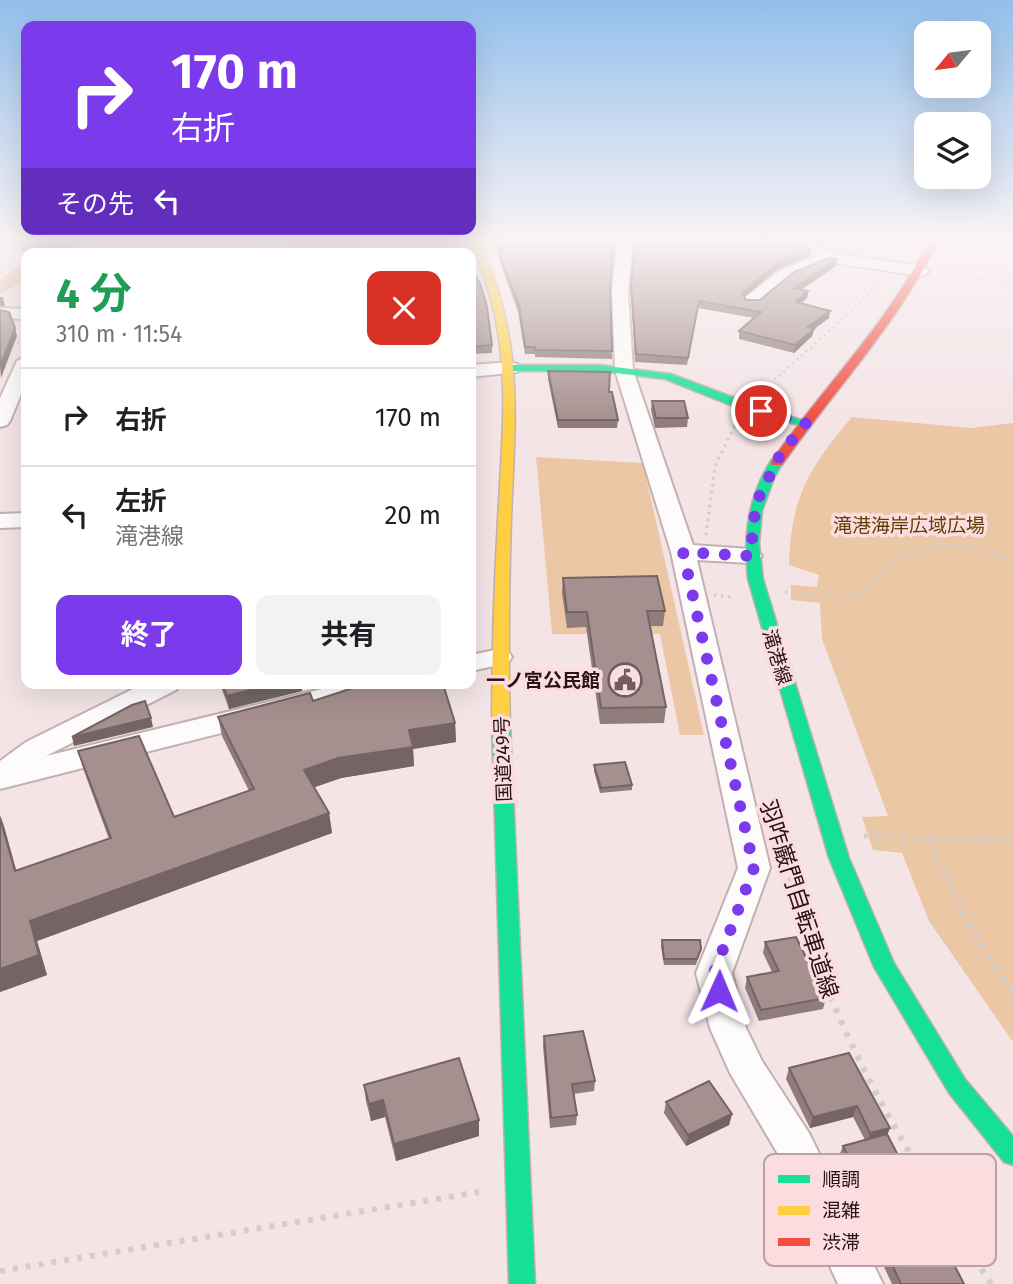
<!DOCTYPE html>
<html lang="ja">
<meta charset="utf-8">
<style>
body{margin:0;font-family:"Fira Sans","Noto Sans JP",sans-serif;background:#f2f2f2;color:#202124;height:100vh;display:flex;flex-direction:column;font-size:26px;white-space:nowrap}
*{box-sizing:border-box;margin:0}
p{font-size:23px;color:#757577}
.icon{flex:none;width:38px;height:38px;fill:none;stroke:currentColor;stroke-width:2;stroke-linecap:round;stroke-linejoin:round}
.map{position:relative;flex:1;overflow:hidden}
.side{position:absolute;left:21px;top:248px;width:455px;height:441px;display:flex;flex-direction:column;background:#fff;border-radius:14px;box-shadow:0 7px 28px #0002}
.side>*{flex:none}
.guide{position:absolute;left:21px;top:21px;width:455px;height:214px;border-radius:14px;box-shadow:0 7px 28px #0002;background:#7c3aed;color:#fff;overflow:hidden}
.needle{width:46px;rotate:241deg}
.tools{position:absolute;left:914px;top:21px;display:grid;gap:14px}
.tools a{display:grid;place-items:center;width:77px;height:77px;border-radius:14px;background:#fff;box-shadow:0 7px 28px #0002;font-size:35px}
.pin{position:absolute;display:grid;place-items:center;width:60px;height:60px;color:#fff;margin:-30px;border:4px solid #fff;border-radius:50%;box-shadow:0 2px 7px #0007}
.me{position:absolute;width:77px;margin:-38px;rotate:1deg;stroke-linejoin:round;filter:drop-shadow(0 0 5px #0008)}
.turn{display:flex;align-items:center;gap:24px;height:147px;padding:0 35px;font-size:32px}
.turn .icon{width:91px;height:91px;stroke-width:2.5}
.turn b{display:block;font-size:49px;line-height:60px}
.then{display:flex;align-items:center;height:66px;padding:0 35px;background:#0003;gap:14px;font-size:26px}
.round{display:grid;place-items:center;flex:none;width:74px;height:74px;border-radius:14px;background:#f2f2f2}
.head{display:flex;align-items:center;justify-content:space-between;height:119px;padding:0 35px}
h1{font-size:42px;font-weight:700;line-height:52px;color:#1e9e55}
.button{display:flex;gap:14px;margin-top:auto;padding:14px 35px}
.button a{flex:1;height:80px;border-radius:14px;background:#7c3aed;color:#fff;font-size:28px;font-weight:700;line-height:80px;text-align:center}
.button a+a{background:#f2f2f2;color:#202124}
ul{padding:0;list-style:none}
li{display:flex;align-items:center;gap:21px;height:98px;padding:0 35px;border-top:2px solid #e0e0e0}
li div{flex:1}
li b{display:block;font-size:26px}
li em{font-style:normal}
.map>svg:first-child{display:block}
.green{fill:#ebc7a6}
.forest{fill:#e5bf9a}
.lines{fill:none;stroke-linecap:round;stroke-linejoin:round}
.street-casing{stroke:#c3b0b2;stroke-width:4}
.fast-casing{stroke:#c3b0b2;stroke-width:3}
.slow-casing{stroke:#c3b0b2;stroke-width:3}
.jam-casing{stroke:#c3b0b2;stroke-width:3}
.path-far3{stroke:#d3cece;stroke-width:2.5;stroke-dasharray:2.5 3.5;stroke-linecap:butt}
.path-far2{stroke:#d3cece;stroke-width:3.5;stroke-dasharray:2.5 4.5;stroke-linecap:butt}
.path-far1{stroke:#d3cece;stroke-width:5;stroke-dasharray:3.5 6;stroke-linecap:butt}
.path{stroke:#d3cece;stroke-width:6;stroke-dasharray:5 8;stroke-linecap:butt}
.street{fill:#fdfbfb;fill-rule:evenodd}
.fast{fill:#16e098;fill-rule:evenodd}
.slow{fill:#ffcf43;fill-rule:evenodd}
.jam{fill:#f24e42;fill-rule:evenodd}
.wall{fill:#8f7c7b}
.shaded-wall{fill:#746564}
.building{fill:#a6908f;stroke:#746564;stroke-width:2}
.route{stroke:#7c3aed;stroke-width:12;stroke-dasharray:0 21.6}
.labels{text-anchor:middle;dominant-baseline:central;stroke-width:7;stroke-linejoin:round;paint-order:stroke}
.park-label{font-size:19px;fill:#623d03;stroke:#fbdde0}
.street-label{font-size:19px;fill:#291115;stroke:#fbdde0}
.poi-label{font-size:19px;font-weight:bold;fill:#291115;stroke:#fbdde0;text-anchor:end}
.near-street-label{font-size:23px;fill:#291115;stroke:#fbdde0}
.key{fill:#fbdde0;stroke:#bca0a3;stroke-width:2}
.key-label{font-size:19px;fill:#291115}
</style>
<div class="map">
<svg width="1013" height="1284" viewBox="0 0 1013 1284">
<rect width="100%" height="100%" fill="#f4e4e6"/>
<!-- green -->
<path class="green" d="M852,417L971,428L1013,423V1042L929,921L902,853L873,850L862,817L888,816L822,639L820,603L791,600V585L817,587L819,575L789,565C791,497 809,468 852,417Z
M536,457L643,463L704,735H680L660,634H552Z"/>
<!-- forest -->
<path class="forest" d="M26,260V280L0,294V280Z"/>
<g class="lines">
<defs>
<path id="street" d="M261,241H276L283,254H267Z
M617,241H633L628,292L633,370L693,545L750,549L758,551L762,556L758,561L750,563L697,560L770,868L732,973L746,1028L762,1061L809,1133L883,1284H838L781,1159L730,1073L710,1028L696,973L738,868L671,552L615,370L612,292Z
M795,241H810L832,253L922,266L930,271L922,276L828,262L792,277L757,305H745L743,301L745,297L780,271L816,256L797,247Z
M0,308L26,309V319L0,318Z
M26,356V382L10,421L7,425L0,427V398L17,361Z
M510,362L517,364L519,368L517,372L471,377V365Z
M26,513V527L0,528V514Z
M499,649L508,651L512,657L508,663L471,671V655Z
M143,684H180L176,690L46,756L342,684H393L389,690L379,693L0,789V761L26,742Z"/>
<path id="fast" d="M599,365L671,374L751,404L811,423L805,427L743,410L665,379L599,371H510L504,368L510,365Z
M777,458L783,462L774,478L762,511L759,544L763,579L849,858L894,963L965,1079L1013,1136V1165L1004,1162L949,1093L874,967L829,858L748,579C743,535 748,497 772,459Z
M501,717L510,723L535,1284H509L492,723Z"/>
<path id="slow" d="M165,241H203L145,249L140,246Z
M469,241H478C525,336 515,417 511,519C509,587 508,655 510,723L501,729L492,723C492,655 494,587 498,520C503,418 515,336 469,241Z"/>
<path id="jam" d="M929,241H938C898,324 834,390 782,465H772L771,462C823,387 888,324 929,241Z"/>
</defs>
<!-- street casing -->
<use href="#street" class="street-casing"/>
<!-- fast casing -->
<use href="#fast" class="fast-casing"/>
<!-- slow casing -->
<use href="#slow" class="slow-casing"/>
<!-- jam casing -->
<use href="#jam" class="jam-casing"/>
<!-- path-far3 -->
<path class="path-far3" d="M11,241L16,257
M0,244H13
M895,252L897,241
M46,254L126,247
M0,258L26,256
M0,273L15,257
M940,273L1013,283
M0,349L26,340
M761,392L860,303L880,281"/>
<!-- path-far2 -->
<path class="path-far2" d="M706,535L715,466L736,423
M785,592C810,595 840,601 865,590C875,585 878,574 887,567C922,536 974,541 1013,561
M714,595L733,597"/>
<!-- path-far1 -->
<path class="path-far1" d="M776,832L800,913
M864,836L929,839L963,913
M929,839L1013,841"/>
<!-- path -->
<path class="path" d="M799,911C841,1047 915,1166 991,1284
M962,911L988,957L1013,992
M0,1271L479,1192"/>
<!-- street -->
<use href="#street" class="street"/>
<!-- fast -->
<use href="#fast" class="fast"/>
<!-- slow -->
<use href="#slow" class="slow"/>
<!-- jam -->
<use href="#jam" class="jam"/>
</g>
<!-- wall -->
<path class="wall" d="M489,241H614L610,287L612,359L535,357V354H525L518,312L499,259L498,253Z
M635,241L797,243L811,249L810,256L778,269L744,297L746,300H760L837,259L836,266L801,290L808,291L807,298L801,303L829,318L814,329L812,336L794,353L739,339V331L754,318L698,308L687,365L635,362L631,292Z
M816,241H830L825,246Z
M471,269L492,345V353L471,354Z
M548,371L609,392L618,420L617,428H558L548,379Z
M652,401L688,418L687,427L655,428L651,410Z
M563,578L665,611L663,626H650L666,707L664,723L600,724L586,627L567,628L562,593Z
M220,684H302V691L229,709Z
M313,701L455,723L456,742L413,749L414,766L341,778L314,787L329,813L332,833L37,941L47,975L0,992V815L16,871L109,839L84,771L78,751L174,817L249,791L222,736L218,717Z
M594,765L632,785V790L600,793L594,771Z
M662,940L701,949L696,965H664L661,946Z
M765,942L826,998L823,1009L759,1021L745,988L747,977L772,972L763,953Z
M544,1036L595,1081L594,1091L574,1094L577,1115L576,1125L550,1128L543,1046Z
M849,1053L890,1128L887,1134L964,1284H892L870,1237L874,1226L895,1222L880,1192L860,1198L839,1156L843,1146L865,1140L853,1117L810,1128L786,1079L789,1068Z
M364,1085L479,1136L396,1161L385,1117L371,1121L366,1101Z
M666,1102L732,1114L729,1125L686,1146L664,1113Z"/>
<!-- shaded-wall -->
<path class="shaded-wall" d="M62,241H107L79,247L23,252L21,245Z
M362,247L363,253L358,254H289Z
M811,249L810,256L778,269L741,300L742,293L779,262Z
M837,259L836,266L793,295L794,288Z
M808,291L807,298L795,309L796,302Z
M0,297H3L5,306H0Z
M830,311L829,318L814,329L812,336L794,353L795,345L808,327Z
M15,328L17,336L1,378L0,366Z
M274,684H302V691L229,709L227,696Z
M151,718L153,727L74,746L72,737Z
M455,723L456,742L413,749L414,766L341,778L307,790L304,770L409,730Z
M329,813L332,833L37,941L47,975L0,992V969L30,921Z
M0,815L4,826L22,891L15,871Z
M383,1100L385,1117L371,1121L369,1104Z
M857,1106L853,1117L810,1128L813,1117Z
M732,1114L729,1125L686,1146L688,1135Z
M479,1120V1136L396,1161L394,1144Z
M890,1128L886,1138L867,1144L870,1133Z
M884,1182L880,1192L860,1198L864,1187Z"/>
<!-- building -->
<path class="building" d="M21,241H62L21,245Z
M282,241H358L362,247L281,254V250L285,247Z
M494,241H614L610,285L612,351L535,350V347H525L519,305L498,252H503Z
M635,241H796L797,243L811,249L779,262L742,293L746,300H760L794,272L829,258L837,259L794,288L808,291L796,302L830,311L808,327L814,329L795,345L739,331L761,312L699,301L688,358L636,354L631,285Z
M471,269L480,283L487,307L492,345L471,347Z
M0,310L9,312L15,328L0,366Z
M548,371L610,372L609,392H612L618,420H558Z
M652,401H684L688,418H656Z
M657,576L665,611H647L666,707L601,708L587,612H567L563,578Z
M222,684H274L227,696Z
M372,684H443L455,723L409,730L413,747L338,758L304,770L329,813L30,921L39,955L0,969V818L15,871L111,838L78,751L139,736L174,817L254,789L218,717L310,693L313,701L359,686Z
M145,701L151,718L72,737L132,705Z
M625,762L632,785L601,788L594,765Z
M796,937L826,998L761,1010L747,977L779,971L765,942Z
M662,940H700L701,949L697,959H664Z
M583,1031L595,1081L572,1084L577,1115L551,1118L544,1036Z
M849,1053L890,1128L870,1133L857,1106L813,1117L789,1068Z
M459,1058L479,1120L394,1144L383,1100L369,1104L364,1085Z
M709,1081L732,1114L688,1135L666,1102Z
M887,1134L964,1284H901L874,1226L903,1220L884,1182L864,1187L843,1146Z"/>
<!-- sky -->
<linearGradient id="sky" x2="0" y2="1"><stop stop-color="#93bfec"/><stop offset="0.57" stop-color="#faf3f4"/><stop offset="1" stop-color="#faf3f4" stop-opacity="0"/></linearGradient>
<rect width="1013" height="421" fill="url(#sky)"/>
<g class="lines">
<!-- route -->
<path class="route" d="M719,991L714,973L754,868L683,552L750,556L756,503L780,455L806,423L761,411"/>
</g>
<!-- icons -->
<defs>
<symbol id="civic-ring" viewBox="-11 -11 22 22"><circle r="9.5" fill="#fbdde0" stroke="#705b5e" stroke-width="1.5"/><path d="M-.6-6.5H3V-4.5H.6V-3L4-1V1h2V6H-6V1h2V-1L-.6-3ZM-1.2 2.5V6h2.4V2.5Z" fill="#705b5e"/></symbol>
</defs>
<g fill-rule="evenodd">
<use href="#civic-ring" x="606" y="661" width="38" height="38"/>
</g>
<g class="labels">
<!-- park labels -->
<g class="park-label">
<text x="909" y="525">滝港海岸広域広場</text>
</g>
<!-- street labels -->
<g class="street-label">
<text transform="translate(777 657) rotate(73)">滝港線</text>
<text transform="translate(503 759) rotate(-92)">国道249号</text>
</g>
<!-- poi labels -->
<g class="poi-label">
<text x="600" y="680">一ノ宮公民館</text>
</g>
<!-- near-street labels -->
<g class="near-street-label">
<text transform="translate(799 899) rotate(72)">羽咋巌門自転車道線</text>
</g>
</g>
<!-- legend -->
<rect x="764" y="1154" width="232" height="112" rx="10" class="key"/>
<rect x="778" y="1175" width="32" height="8" fill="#16e098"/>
<rect x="778" y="1206" width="32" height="9" fill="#ffcf43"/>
<rect x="778" y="1238" width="32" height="8" fill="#f24e42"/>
<g class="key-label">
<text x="822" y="1186">順調</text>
<text x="822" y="1217">混雑</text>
<text x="822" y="1249">渋滞</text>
</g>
</svg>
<div class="tools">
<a><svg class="needle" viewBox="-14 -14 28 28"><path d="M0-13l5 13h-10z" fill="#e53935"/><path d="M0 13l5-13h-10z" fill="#757577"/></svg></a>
<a><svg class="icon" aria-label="layers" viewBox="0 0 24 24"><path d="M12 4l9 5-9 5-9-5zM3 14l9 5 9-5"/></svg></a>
</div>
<div class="pin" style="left:761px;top:411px;background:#d93025"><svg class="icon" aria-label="arrive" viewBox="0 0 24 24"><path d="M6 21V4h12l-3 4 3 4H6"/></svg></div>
<svg class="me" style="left:719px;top:991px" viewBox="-20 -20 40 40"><path d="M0-17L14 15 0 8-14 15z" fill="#7c3aed" stroke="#fff" stroke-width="4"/></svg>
<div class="guide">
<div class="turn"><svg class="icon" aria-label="right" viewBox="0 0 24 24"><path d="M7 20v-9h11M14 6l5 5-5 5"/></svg><div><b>170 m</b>右折</div></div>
<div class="then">その先<svg class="icon" aria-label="left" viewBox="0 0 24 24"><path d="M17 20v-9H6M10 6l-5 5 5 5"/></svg></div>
</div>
<section class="side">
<div class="head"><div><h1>4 分</h1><p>310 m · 11:54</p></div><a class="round" style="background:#d93025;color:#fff"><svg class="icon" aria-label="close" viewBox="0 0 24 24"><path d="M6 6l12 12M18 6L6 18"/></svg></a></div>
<ul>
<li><svg class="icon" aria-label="right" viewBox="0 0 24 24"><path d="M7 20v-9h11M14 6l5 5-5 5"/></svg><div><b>右折</b></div><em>170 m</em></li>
<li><svg class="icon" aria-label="left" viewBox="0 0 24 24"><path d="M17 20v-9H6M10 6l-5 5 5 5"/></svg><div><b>左折</b><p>滝港線</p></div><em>20 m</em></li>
</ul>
<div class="button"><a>終了</a><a>共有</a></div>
</section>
</div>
